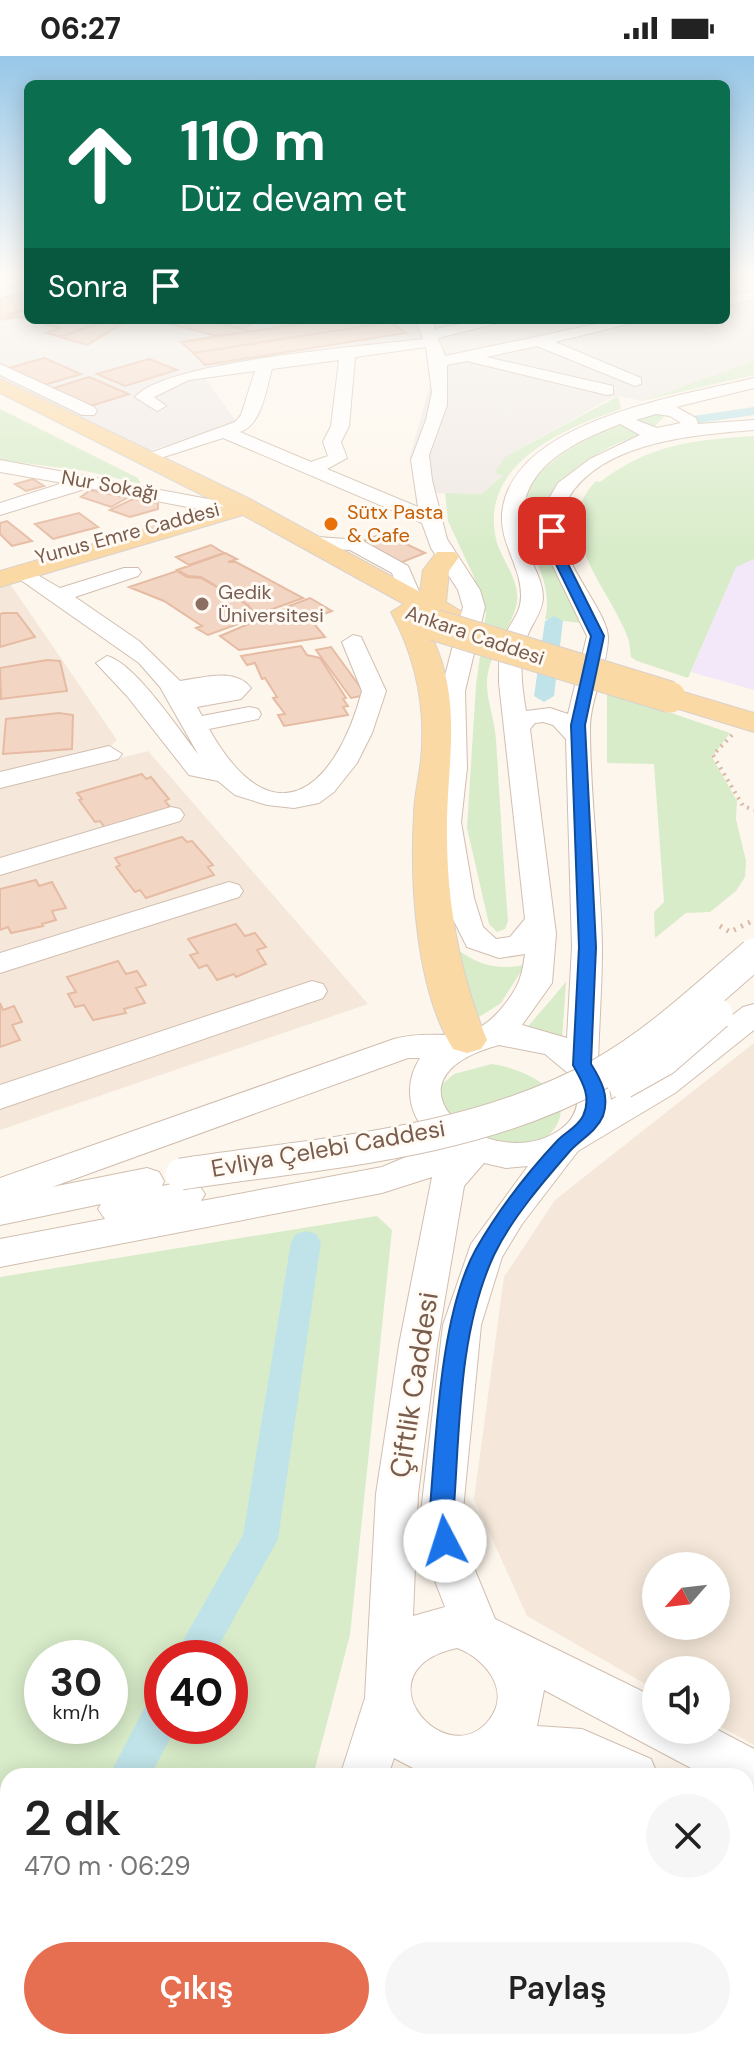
<!DOCTYPE html>
<html lang="tr">
<meta charset="utf-8">
<style>
body{margin:0;font-family:"DM Sans",sans-serif;background:#f6f6f6;color:#222;height:100vh;display:flex;flex-direction:column;font-size:30px;white-space:nowrap}
*{box-sizing:border-box;margin:0}
p{font-size:26px;color:#767676}
.icon{flex:none;width:44px;height:44px;fill:none;stroke:currentColor;stroke-width:2;stroke-linecap:round;stroke-linejoin:round}
.map{position:relative;flex:1;overflow:hidden}
.sheet{position:absolute;left:0px;top:1712px;width:754px;height:282px;display:flex;flex-direction:column;background:#fff;border-radius:24px 24px 0 0;box-shadow:0 4px 20px #0003}
.sheet>*{flex:none}
.guide{position:absolute;left:24px;top:24px;width:706px;height:244px;border-radius:12px;box-shadow:0 4px 20px #0003;background:#0b6e4f;color:#fff;overflow:hidden}
.needle{width:52px;rotate:242deg}
.controls{position:absolute;left:642px;top:1496px;display:grid;gap:16px}
.controls a{display:grid;place-items:center;width:88px;height:88px;border-radius:50%;background:#fff;box-shadow:0 4px 20px #0003;font-size:40px}
.speed{position:absolute;left:24px;top:1584px;display:flex;gap:16px;font-size:40px;font-weight:700;text-align:center}
.speed>*{display:grid;place-content:center;width:104px;height:104px;border-radius:50%;background:#fff;box-shadow:0 4px 20px #0003;line-height:1}
.speed small{font-size:20px;font-weight:400}
.speed .limit{border:12px solid #d22;background:#fff;color:#111}
.pin{position:absolute;display:grid;place-items:center;width:68px;height:68px;color:#fff;margin:-34px;border-radius:16px;box-shadow:0 4px 12px #0006}
.me{position:absolute;width:88px;margin:-44px;rotate:355deg;stroke-linejoin:round;filter:drop-shadow(0 0 6px #0008)}
.turn{display:flex;align-items:center;gap:28px;height:168px;padding:0 24px;font-size:36px}
.turn .icon{width:104px;height:104px;stroke-width:2.5}
.turn b{display:block;font-size:56px;line-height:68px}
.then{display:flex;align-items:center;height:76px;padding:0 24px;background:#0003;gap:16px;font-size:30px}
.round{display:grid;place-items:center;flex:none;width:84px;height:84px;border-radius:42px;background:#f6f6f6}
.summary{display:flex;align-items:center;justify-content:space-between;height:136px;padding:0 24px}
h1{font-size:48px;font-weight:600;line-height:60px}
.action{display:flex;gap:16px;margin-top:auto;padding:16px 24px}
.action a{flex:1;height:92px;border-radius:48px;background:#e76f51;color:#fff;font-size:32px;font-weight:600;line-height:92px;text-align:center}
.action a+a{background:#f6f6f6;color:#222}
.status{display:flex;justify-content:space-between;align-items:center;height:56px;padding:0 40px;background:#fff;direction:ltr}
.status svg{height:22px;fill:currentColor}
.map>svg:first-child{display:block}
.residential{fill:#f5e8da;fill-rule:evenodd}
.industrial{fill:#efe9e4}
.education{fill:#f3e8fa}
.green{fill:#d8ecc9;fill-rule:evenodd}
.lines{fill:none;stroke-linecap:round;stroke-linejoin:round}
.canal{fill:#bfe3e8;fill-rule:evenodd}
.building{fill:#f3d5c3;stroke:#e6bba3;stroke-width:2}
.minor-casing{stroke:#d1beb0;stroke-width:2}
.major-casing{stroke:#dad1cd;stroke-width:2}
.path-far1{stroke:#d9b8a5;stroke-width:4;stroke-dasharray:2 5;stroke-linecap:butt}
.path{stroke:#d9b8a5;stroke-width:5;stroke-dasharray:2 6;stroke-linecap:butt}
.minor{fill:#fff;fill-rule:evenodd}
.major{fill:#fbd9a5;fill-rule:evenodd}
.minor-bridge-casing{stroke:#d1beb0;stroke-width:33;stroke-linecap:butt}
.major-bridge-casing{stroke:#dad1cd;stroke-width:33;stroke-linecap:butt}
.minor-bridge{stroke:#fff;stroke-width:31}
.major-bridge{stroke:#fbd9a5;stroke-width:31}
.route{fill:#1a73e8;stroke:#114b97;stroke-width:2}
.food-dot{fill:#e8710a;stroke:#fffaf3;stroke-width:3}
.education-dot{fill:#8d6e63;stroke:#fffaf3;stroke-width:3}
.labels{text-anchor:middle;dominant-baseline:central;stroke-width:6;stroke-linejoin:round;paint-order:stroke}
.far-street-label{font-size:20px;fill:#7a5c4d;stroke:#fffaf3}
.far-food-label{font-size:20px;fill:#c56008;stroke:#fffaf3;text-anchor:start}
.far-education-label{font-size:20px;fill:#785e54;stroke:#fffaf3;text-anchor:start}
.street-label{font-size:24px;fill:#7a5c4d;stroke:#fffaf3}
.near-street-label{font-size:28px;fill:#7a5c4d;stroke:#fffaf3}
</style>
<div class="status"><b>06:27</b><svg viewBox="0 0 49 12"><path d="M0 12V9h3v3zM5 12V6h3v6zM10 12V3h3v9zM15 12V0h3v12zM26 1h20v11H26zM47 4h2v5h-2z"/></svg></div>
<div class="map">
<svg width="754" height="1993" viewBox="0 0 754 1993">
<rect width="100%" height="100%" fill="#fdf6ec"/>
<!-- residential -->
<path class="residential" d="M8,525L117,684L105,696L0,721V529Z
M148,695L368,948L0,1074V732Z
M754,987V1689L716,1668V1614H656V1634L527,1560L474,1443L504,1221L555,1144ZM656,1510H716V1570H656Z"/>
<!-- industrial -->
<path class="industrial" d="M0,217H28V264H726V217H754V305L642,345L618,340L607,344L506,401L495,417L504,418L482,438L417,437L410,401L435,311L419,282L199,314L238,368L147,395L0,324Z"/>
<!-- education -->
<path class="education" d="M754,503V634L691,616L736,510Z"/>
<!-- green -->
<path class="green" d="M754,305V319L642,345Z
M618,340L621,353C565,372 479,407 496,483C501,504 519,521 517,545C515,567 489,595 487,624C486,643 495,664 496,684C500,744 503,805 508,865L505,873L497,876L489,868L467,772L476,629L486,557L474,521L448,465L445,437L482,438L503,419L494,417L505,401Z
M0,353L138,422L141,428L86,415L0,404Z
M669,354C646,385 639,376 608,392C580,406 561,424 542,449L552,508L582,567L545,563C554,526 530,502 524,468C513,401 622,366 669,354Z
M754,380V503L736,511L688,622L637,605L631,601C630,595 630,588 628,582C610,533 548,473 596,425L600,426C650,388 694,384 754,380Z
M607,635L730,677L712,701L737,745L736,763L746,805L745,821L736,835L710,856L686,857L655,882L654,856L664,846L654,708L607,707Z
M459,895C483,910 496,914 525,909L501,947L476,963Z
M566,926L562,984L525,974Z
M492,1008C523,1012 588,1041 548,1080C539,1088 523,1091 513,1096L442,1074L441,1029L454,1018Z
M377,1160L392,1174L350,1579L313,1720H8V1986H243L241,1993H0V1221ZM42,1602H110V1670H42ZM162,1602H230V1670H162Z"/>
<g class="lines">
<!-- canal -->
<path class="canal" d="M754,351V359L693,368L686,364L693,360Z
M554,560L563,565L554,640L544,646L534,640L545,565Z
M306,1175L316,1178L321,1186L278,1483L212,1602H173L243,1479L291,1186L296,1178Z
M162,1640V1670H177L150,1720H109L148,1645Z
M8,1970V1986H45L43,1993H0Z"/>
</g>
<!-- building -->
<path class="building" d="M22,236L28,238V252L0,261V243Z
M28,252V264L18,261L0,264Z
M29,264H108L60,281L46,277L60,272Z
M154,264H207L251,275L217,280Z
M207,264H261L241,273Z
M325,264L391,266L193,297L181,286Z
M106,265L120,269L87,289L60,281Z
M391,266L406,277L205,309L193,297Z
M44,302L81,318L44,329L6,313Z
M149,303L177,314L125,330L97,318Z
M89,321L129,338L91,350L51,333Z
M33,423L44,430L26,435L15,428Z
M90,434L127,442L111,451L81,441Z
M133,443L158,447V453L130,461L110,454Z
M79,457L98,471L53,483L35,468Z
M7,465L32,485L12,490L0,478V467Z
M383,477L425,497L400,507L358,487Z
M211,489L224,497L189,509L176,501Z
M225,497L237,503L228,506H236L303,542L256,559L248,549L201,521L188,520L177,514Z
M177,515L187,521L201,522L246,548L252,554L248,556L257,561L208,579L196,572L202,570L164,545L129,531Z
M310,542L332,555L311,563L289,550Z
M287,552L312,565L325,581L239,594L220,580Z
M4,557H17L35,581L0,591V558Z
M301,590L307,599L320,602L346,642L343,643L348,650L343,651L348,659L284,670L278,659L285,658L273,642L277,641L265,622L262,623L255,607L247,609L241,600Z
M331,591L366,639L351,642L316,594Z
M47,604L60,605L67,635L1,643L0,612Z
M59,657L73,659L72,693L3,698L6,663Z
M142,718L146,723L151,721L169,743L165,745L171,752L105,772L100,765L95,766L79,744L82,743L77,737Z
M182,781L187,786L192,785L213,809L208,811L214,819L146,842L140,834L135,836L116,811L120,809L115,802Z
M36,824L39,830L52,826L66,852L52,855L56,864L42,868L43,870L11,877L8,871L0,874V833Z
M236,868L245,880L255,877L266,891L257,894L266,908L236,921L234,918L217,924L207,909L199,912L190,899L198,897L188,883Z
M118,905L126,918L137,915L146,929L136,932L145,947L124,953L126,957L93,964L84,949L75,951L68,938L76,936L67,921Z
M0,947L3,954L14,950L22,966L12,969L20,984L0,991Z"/>
<g class="lines">
<defs>
<path id="minor" d="M28,218V226L0,232V224Z
M754,235V243L726,249V241Z
M416,264H432L435,273L480,264H510L438,282L445,300L615,264H644L555,286L641,322V328L635,330L537,290L486,301L613,330V338L607,339L467,305L447,309V349L429,399L432,424L447,483L480,534L485,551L465,635L467,712L461,766L474,842L483,871L496,883L510,881L525,863L499,627C499,611 498,594 505,579C511,566 521,556 521,541C522,512 500,488 502,458C510,364 682,340 754,322V332L676,351L696,362L698,368L754,364V374C692,379 589,386 562,455C546,493 610,554 608,583C607,613 590,643 590,673C590,746 601,819 602,892C602,930 599,969 598,1007L607,1021L611,1044L651,1021L743,951L754,948V974L675,1037L578,1095L522,1168L502,1201L481,1269L462,1464L472,1507L495,1563L656,1642V1674L716,1673L754,1693V1744L746,1741V1720H706L544,1634L537,1670L582,1673L651,1703L658,1720L498,1716L489,1720H428L394,1702L388,1720H340L365,1642L376,1438L399,1289L432,1121L382,1137L0,1211V1183L105,1163L98,1153L101,1148L0,1169V1122L394,983C442,970 468,996 505,948C519,930 522,920 525,898L499,902L467,891L450,857L440,808H422L418,802L435,766L441,712V635L463,551L458,534L431,492L422,467L223,382L148,406L139,401L235,366L241,359L255,315L189,324L154,341L166,350L157,355L135,341C166,305 368,290 423,283ZM426,291L432,336L426,364L411,404L418,451L327,413L347,402L341,386L349,370L355,301ZM339,304L331,370L323,386L328,400L311,406L240,376C262,369 266,333 272,313ZM656,358L670,360L681,367L657,372L636,364ZM620,368L640,379L590,403L558,427L540,458L544,492L587,580L568,658L550,652L526,655C522,632 518,604 527,581C532,567 542,557 543,542C543,522 530,507 526,489C508,418 564,390 620,368ZM543,666L553,669L566,683L572,891L567,982L522,969L552,927L556,878L530,673L535,667ZM499,989L545,998L575,1023C580,1042 579,1060 561,1073C493,1123 366,1025 499,989ZM408,1002H420C401,1032 410,1067 439,1087L382,1111L201,1145L205,1138L199,1129L187,1125L162,1130L164,1125L159,1116L147,1112L52,1131ZM484,1107L506,1112L528,1110L471,1188L443,1269L420,1464L428,1507L445,1551L413,1560L418,1438L437,1289L464,1130ZM457,1592C485,1602 512,1635 489,1664C445,1719 356,1614 457,1592Z
M0,308L94,351L97,355L94,359H82L0,319Z
M0,404L219,445L229,451L219,457L88,432L0,459V447L63,427L0,416Z
M317,481L361,484L408,510L422,542L411,548L403,547L392,517L350,494L310,491L307,487Z
M22,510L60,532L124,512H138L141,516L138,520L75,541L139,585L180,625C203,622 235,611 251,632L241,643L197,651L202,660L249,651L258,653L261,658L258,663L209,673C272,785 335,736 362,635L342,586L353,579L361,581L386,635L372,677L357,707L334,736L319,747L294,752L267,749L235,739L218,725L189,719L127,640L96,607L107,600C135,607 179,674 198,698L160,631L139,607L15,520L12,516Z
M109,690L122,698L118,703L0,732V716Z
M171,751L180,753L184,759L180,765L0,819V802Z
M229,826L239,829L243,835L239,841L0,917V897Z
M312,925L323,928L327,935L323,942L0,1053V1029Z
M746,1756L754,1759V1810L746,1807Z
M746,1842L754,1845V1900L746,1897Z
M260,1986H314V1993H258Z
M317,1986H372L370,1993H314Z
M522,1986H581L584,1993H524Z"/>
<path id="major" d="M0,323L250,443L420,536L423,514L437,496H455L459,501L449,515L446,546L462,556L458,562L448,564L417,553C470,638 445,697 447,786C448,854 461,922 487,984L481,993L467,997L453,993C416,933 410,829 414,759C414,741 419,723 421,704C426,653 416,602 391,556L404,548L243,459L0,531V515L224,450L0,337Z
M670,632L754,657V676L659,647L655,641L659,635Z"/>
</defs>
<!-- minor casing -->
<use href="#minor" class="minor-casing"/>
<!-- major casing -->
<use href="#major" class="major-casing"/>
<!-- path-far1 -->
<path class="path-far1" d="M732,679L713,699L743,750L754,754"/>
<!-- path -->
<path class="path" d="M720,870L730,876L754,864"/>
<!-- minor -->
<use href="#minor" class="minor"/>
<!-- major -->
<use href="#major" class="major"/>
<defs>
<path id="minor-bridge" d="M623,1027L664,1004L717,958
M181,1118C321,1097 474,1088 600,1018C657,986 705,940 754,898"/>
<path id="major-bridge" d="M435,569L670,641"/>
</defs>
<!-- minor-bridge casing -->
<use href="#minor-bridge" class="minor-bridge-casing"/>
<!-- major-bridge casing -->
<use href="#major-bridge" class="major-bridge-casing"/>
<!-- minor-bridge -->
<use href="#minor-bridge" class="minor-bridge"/>
<!-- major-bridge -->
<use href="#major-bridge" class="major-bridge"/>
</g>
<!-- sky -->
<linearGradient id="sky" x2="0" y2="1"><stop stop-color="#97c7e8"/><stop offset="0.44" stop-color="#fefbf6"/><stop offset="1" stop-color="#fefbf6" stop-opacity="0"/></linearGradient>
<rect width="754" height="496" fill="url(#sky)"/>
<!-- route -->
<path class="route" d="M552,471L558,475L560,492L604,580L585,669L596,891L591,1008C601,1024 610,1040 603,1060C596,1076 581,1083 570,1095C543,1126 512,1162 494,1199C457,1279 460,1378 453,1464L458,1485L454,1493L445,1497L437,1493L429,1464C436,1386 439,1260 476,1193C498,1155 527,1117 557,1085C565,1076 577,1072 583,1060C592,1041 582,1025 573,1009L579,891L571,669L591,580L548,492L546,475Z"/>
<!-- markers -->
<circle class="food-dot" cx="331" cy="468" r="8"/>
<circle class="education-dot" cx="202" cy="548" r="8"/>
<g class="labels">
<!-- far-street labels -->
<g class="far-street-label">
<text transform="translate(110 429) rotate(10)">Nur Sokağı</text>
<text transform="translate(127 477) rotate(-15)">Yunus Emre Caddesi</text>
<text transform="translate(475 579) rotate(19)">Ankara Caddesi</text>
</g>
<!-- far-food labels -->
<g class="far-food-label">
<text x="347" y="456">Sütx Pasta<tspan x="347" dy="23">&amp; Cafe</tspan></text>
</g>
<!-- far-education labels -->
<g class="far-education-label">
<text x="218" y="536">Gedik<tspan x="218" dy="23">Üniversitesi</tspan></text>
</g>
<!-- street labels -->
<g class="street-label">
<text transform="translate(328 1092) rotate(-10)">Evliya Çelebi Caddesi</text>
</g>
<!-- near-street labels -->
<g class="near-street-label">
<text transform="translate(414 1329) rotate(-81)">Çiftlik Caddesi</text>
</g>
</g>
</svg>
<div class="controls">
<a><svg class="needle" viewBox="-14 -14 28 28"><path d="M0-13l5 13h-10z" fill="#e53935"/><path d="M0 13l5-13h-10z" fill="#767676"/></svg></a>
<a><svg class="icon" aria-label="sound" viewBox="0 0 24 24"><path d="M4 9h4l5-4v14l-5-4H4zM17 9q2 3 0 6"/></svg></a>
</div>
<div class="speed"><div>30<small>km/h</small></div><div class="limit">40</div></div>
<div class="pin" style="left:552px;top:475px;background:#d93025"><svg class="icon" aria-label="arrive" viewBox="0 0 24 24"><path d="M6 21V4h12l-3 4 3 4H6"/></svg></div>
<svg class="me" style="left:445px;top:1485px" viewBox="-20 -20 40 40"><circle r="19" fill="#fff"/><path d="M0-13L10 11 0 6-10 11z" fill="#1a73e8"/></svg>
<div class="guide">
<div class="turn"><svg class="icon" aria-label="ahead" viewBox="0 0 24 24"><path d="M12 20V5M6 11l6-6 6 6"/></svg><div><b>110 m</b>Düz devam et</div></div>
<div class="then">Sonra<svg class="icon" aria-label="arrive" viewBox="0 0 24 24"><path d="M6 21V4h12l-3 4 3 4H6"/></svg></div>
</div>
<section class="sheet">
<div class="summary"><div><h1>2 dk</h1><p>470 m · 06:29</p></div><a class="round"><svg class="icon" aria-label="close" viewBox="0 0 24 24"><path d="M6 6l12 12M18 6L6 18"/></svg></a></div>
<div class="action"><a>Çıkış</a><a>Paylaş</a></div>
</section>
</div>
